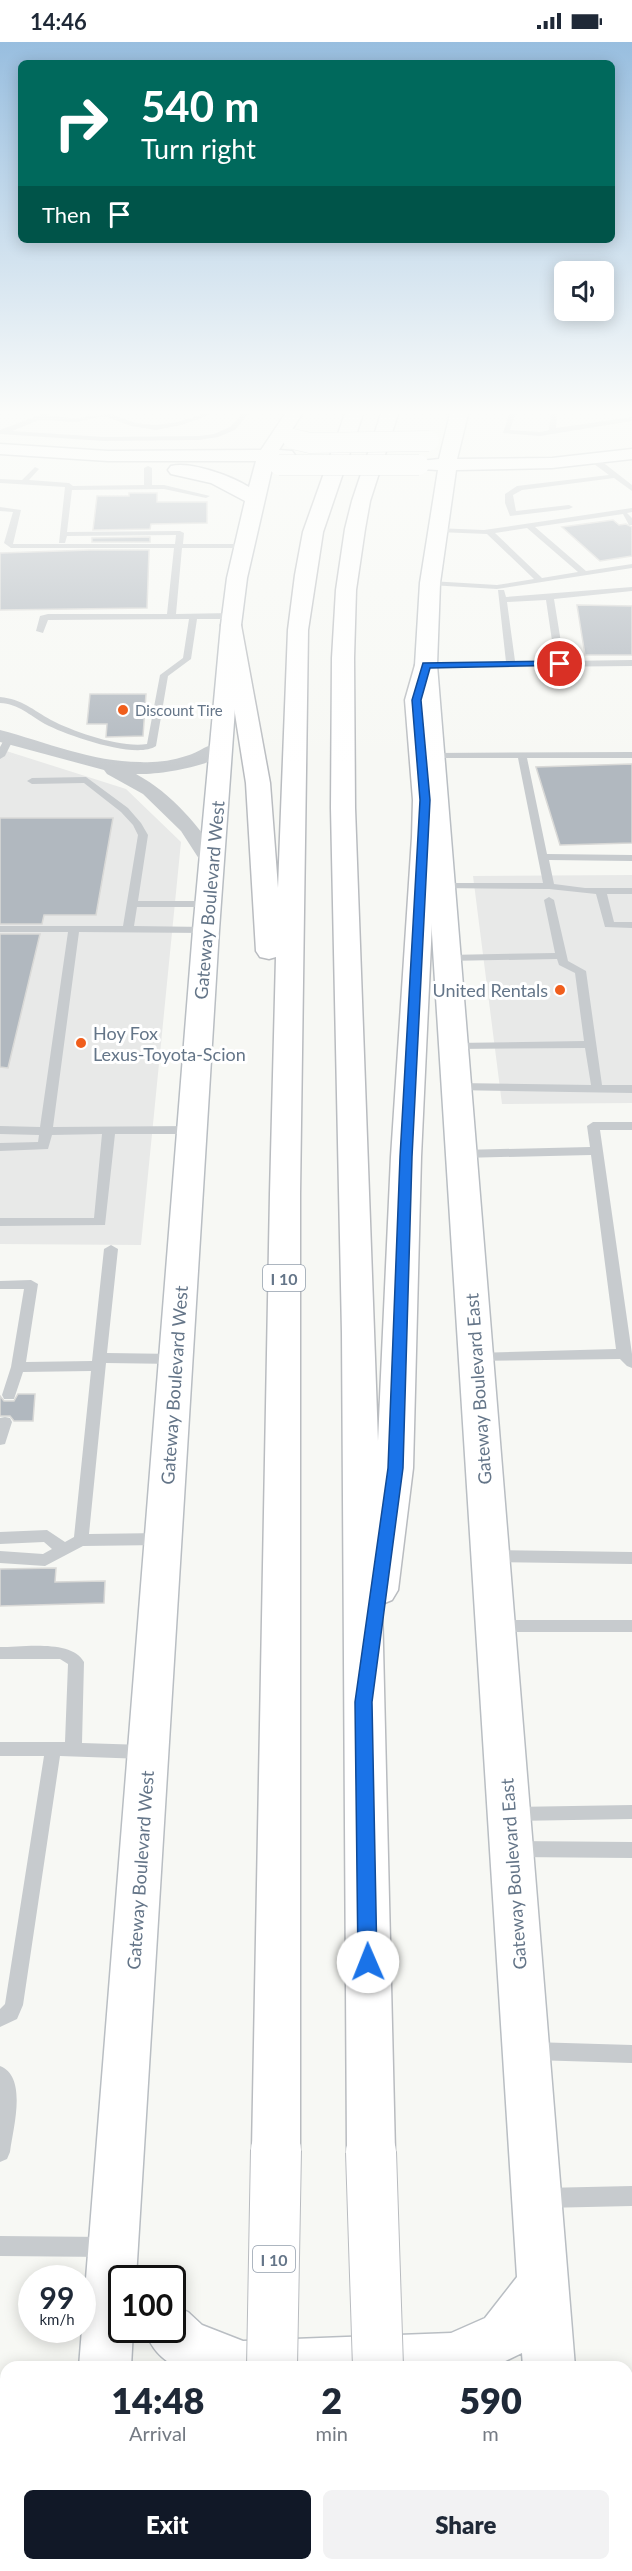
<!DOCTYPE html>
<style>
body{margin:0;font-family:Lato,sans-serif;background:#f2f2f3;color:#1f2937;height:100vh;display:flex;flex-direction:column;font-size:22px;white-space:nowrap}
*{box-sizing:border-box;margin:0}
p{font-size:20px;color:#747a83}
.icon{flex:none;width:33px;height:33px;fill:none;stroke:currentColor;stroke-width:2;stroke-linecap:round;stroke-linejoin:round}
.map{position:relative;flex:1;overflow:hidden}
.details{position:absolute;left:0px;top:2319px;width:633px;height:210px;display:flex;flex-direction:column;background:#fff;border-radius:18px 18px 0 0;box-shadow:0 3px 15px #0003}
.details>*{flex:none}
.guide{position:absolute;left:18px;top:18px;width:597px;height:183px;border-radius:9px;box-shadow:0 3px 15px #0003;background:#00695c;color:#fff;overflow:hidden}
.controls{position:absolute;left:554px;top:219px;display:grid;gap:12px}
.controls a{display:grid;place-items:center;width:60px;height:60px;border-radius:9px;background:#fff;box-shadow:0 3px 15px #0003;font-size:30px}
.speed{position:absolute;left:18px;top:2223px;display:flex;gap:12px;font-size:30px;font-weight:700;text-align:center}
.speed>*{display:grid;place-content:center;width:78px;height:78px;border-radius:50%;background:#fff;box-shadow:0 3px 15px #0003;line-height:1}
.speed small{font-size:15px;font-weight:400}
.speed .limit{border:3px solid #111;border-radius:9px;background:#fff;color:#111}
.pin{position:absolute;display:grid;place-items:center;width:51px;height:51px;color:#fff;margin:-26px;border:3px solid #fff;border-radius:50%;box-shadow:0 2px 6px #0007}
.me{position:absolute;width:66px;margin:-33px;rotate:359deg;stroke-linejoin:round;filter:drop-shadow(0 0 4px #0008)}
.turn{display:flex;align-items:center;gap:21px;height:126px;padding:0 24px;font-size:27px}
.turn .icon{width:78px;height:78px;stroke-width:2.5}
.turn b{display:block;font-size:42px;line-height:51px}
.then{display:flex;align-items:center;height:57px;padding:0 24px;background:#0003;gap:12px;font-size:22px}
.eta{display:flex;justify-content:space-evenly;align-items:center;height:102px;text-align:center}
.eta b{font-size:36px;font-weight:800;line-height:42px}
.action{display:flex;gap:12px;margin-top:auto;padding:12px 24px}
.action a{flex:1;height:69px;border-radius:9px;background:#111827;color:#fff;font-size:24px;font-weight:800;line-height:69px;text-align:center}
.action a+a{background:#f2f2f3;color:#1f2937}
.status{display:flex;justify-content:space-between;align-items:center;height:42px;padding:0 30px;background:#fff;direction:ltr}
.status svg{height:16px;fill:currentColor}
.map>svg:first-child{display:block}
.built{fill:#e8e9e8}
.building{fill:#b1b8bf;stroke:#d9d9d7;stroke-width:1.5}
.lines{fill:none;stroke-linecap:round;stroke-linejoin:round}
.secondary-casing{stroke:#b9bec3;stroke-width:3}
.highway-casing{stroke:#b9bcc0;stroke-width:3}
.lane{fill:#c7cbce;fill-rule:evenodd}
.street{fill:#c7cbce;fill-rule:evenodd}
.secondary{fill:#fff;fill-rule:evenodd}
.highway{fill:#fff;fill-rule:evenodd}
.secondary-bridge-casing{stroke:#b9bec3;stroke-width:21;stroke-linecap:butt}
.highway-bridge-casing{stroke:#b9bcc0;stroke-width:52;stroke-linecap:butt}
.secondary-bridge{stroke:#fff;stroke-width:20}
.highway-bridge{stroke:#fff;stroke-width:50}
.route{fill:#1a73e8;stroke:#114b97;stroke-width:1.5}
.poi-dot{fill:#f05e1c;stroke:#fff;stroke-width:2}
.labels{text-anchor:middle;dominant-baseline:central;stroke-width:6;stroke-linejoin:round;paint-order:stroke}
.far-poi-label{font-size:15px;fill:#647588;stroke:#fff;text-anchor:start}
.shield{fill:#fff;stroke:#929eac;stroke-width:1.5}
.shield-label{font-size:16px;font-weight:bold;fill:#647588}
.street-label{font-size:18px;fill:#647588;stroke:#fff}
.poi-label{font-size:18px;fill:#647588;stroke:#fff;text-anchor:end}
</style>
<div class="status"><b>14:46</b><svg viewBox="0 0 49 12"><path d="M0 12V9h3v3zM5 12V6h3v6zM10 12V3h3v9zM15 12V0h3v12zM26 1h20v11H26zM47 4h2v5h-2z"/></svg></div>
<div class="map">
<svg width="632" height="2529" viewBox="0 0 632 2529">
<rect width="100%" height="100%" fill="#f7f8f4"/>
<!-- built -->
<path class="built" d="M0,707L126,747L181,800L141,1203L0,1202Z
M632,833V1061L502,1062L473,834Z"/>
<!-- building -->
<path class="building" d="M129,451H157V460H207V481L151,482L150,487L93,488L97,454H129Z
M613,478L619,483L626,482L632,485V514L600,519L562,485Z
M150,495V500H92V496Z
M91,508H149L147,566L0,568V511Z
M577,563L632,564V613H585Z
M90,652H146L143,694L106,695L107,682H87Z
M632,722V801L560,803L536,725Z
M0,776H113L96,873H44L42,882H0Z
M0,892H40L8,1026L0,1025Z
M18,1352H35L33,1379H14L10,1374H0V1354L4,1359H14Z
M56,1526L55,1540L105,1539L104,1561L0,1564V1527Z"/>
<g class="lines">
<defs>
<path id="secondary" d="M285,372H302L279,408L292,409L295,413L292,417L274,418L247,536L241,583L219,888L136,2236H122V2288H133L131,2325H79L193,888L221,583L227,536L245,459L211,441L171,432L168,428L171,424C191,419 231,434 249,445L256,419H108L0,412V402L108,409L261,408Z
M450,372H468L457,417L552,416L632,407V417L552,426L456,428L440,541L437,623L575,2325H523L522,2311L493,2325H178C160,2317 152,2306 144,2288H172V2263L188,2270L202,2283L243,2299L451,2291L485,2276L517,2235L415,623L420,541L438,428L421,427L418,423L421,419L439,417Z
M0,2385L6,2386V2464H0Z
M627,2394H632V2448H627Z
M62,2523H118V2529H62Z
M539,2523H595V2529H539Z"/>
<path id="highway" d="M345,372H363L323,490L308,588L300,1152V2108L293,2125L276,2131L259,2125L252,2108L270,1152L276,915L269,917L260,915L256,909L246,741L221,583L224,579L231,577L238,579L241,583L270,741L278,846L288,588L295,533L303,490Z
M381,372H398L370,459L365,487L356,548L354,616L355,766L378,1399L391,1115L412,795L413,758L405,658L415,623L418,618L426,617L434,618L437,623L427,658L437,758L436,795L421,1115L413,1426L398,1548L392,1558L382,1562L395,2110L388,2127L371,2133L354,2127L347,2110L342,1291L331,766L332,616L336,548L345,487L352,459Z
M240,2523H296V2529H240Z
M357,2523H413V2529H357Z"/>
</defs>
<!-- secondary casing -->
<use href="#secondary" class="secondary-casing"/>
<!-- highway casing -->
<use href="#highway" class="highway-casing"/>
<!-- lane -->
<path class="lane" d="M42,372H50L47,374L77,376L110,372L135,381L156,383L178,380L203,372H212L182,383L156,388L131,384L104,374L77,380L39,378L12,389L104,395L199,394L214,392L230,385L242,372H248L235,388L218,395L199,398L104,399L0,392V388Z
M509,372H515L510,388L540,390L549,388L551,372H557L556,386L632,375V379L540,394L503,391Z
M590,415H596L632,443V449L614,436L522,448L513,453L516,469L569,463L573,465L569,467L510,474L505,461V452L517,444L609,433L590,419Z
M148,424L152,426V443H164L210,454L206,456L164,447L72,448L67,490L180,489L184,491L183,502H244L248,504L244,506H182L176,572L232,571L236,574L232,577H197L191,617L168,634L156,704C136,718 66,693 45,682C29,673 19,662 0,661V655C22,657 33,668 51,678C74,690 120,706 147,702L160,633L183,616L189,577L48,578L43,591L36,589L40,574L48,572H167L174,506H11L4,501L13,470L0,469V465L21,468L13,502H175L176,493L67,494L65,501H59L65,445L0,441V437L22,438L35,425L39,427L29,438L69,441L73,444L144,443V426Z
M632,466V470L627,471L632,476V483H629L623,472L535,485L586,529L632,522V526L497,547L430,543L426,541L430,539L497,543L534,537L487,492L438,490L434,488L435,486L484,488ZM527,486L578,530L542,536L495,491Z
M632,545V549L554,557L564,619L632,618V624L426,626L422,623L426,620H506L498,548H504L506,555ZM546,558L555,619H515L507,560Z
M6,694L14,696L5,714L0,717V705Z
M632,710V716H527L547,812L632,813V819L549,818L554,842L585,846H632V852H607L614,880H632V886L605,885L596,852L549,847L438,846V842L442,841H543L518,716H433L430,715V711Z
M86,735L128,766L141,781L148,793L138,859H208L213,862L208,865H137L134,884L206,885L211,888L206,891L79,890L53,1085L192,1084L198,1088L192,1092H115L105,1183L0,1184V1176H94L102,1092L52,1093L48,1107L0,1109V1101L38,1100L39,1093L0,1092V1084L40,1085L68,890H0V884H123L138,793L133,783L121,770L84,741L32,742L27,739L32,736Z
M549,855L554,858L568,919L586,929L602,1043H632V1051L452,1048L450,1045L456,1041L591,1043L585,1006L453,1007L447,1004L453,1001L584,999L575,931L559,923L557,917L447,919L442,916L447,913L555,911L544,858Z
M593,1080H632V1088H600L632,1312V1326L627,1324L620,1317L470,1319L468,1316L475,1311L616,1307L591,1113L461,1116L455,1112L461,1108L590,1105L587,1084Z
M111,1203L118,1207L107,1311L176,1312L183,1317L176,1322L106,1321L89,1492L161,1491L166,1493L169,1497L166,1501L161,1503L83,1504L45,1524L0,1521V1509L43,1512L52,1507L44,1500L0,1502V1490L47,1488L65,1500L74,1495L91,1329L23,1330L14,1357H4L2,1353L11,1325L24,1247H0V1239L31,1238L38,1242L26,1320L92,1319L104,1207Z
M5,1375L10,1376L12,1380L5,1402L0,1403V1376Z
M493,1508L632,1510V1522L493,1520L488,1518L485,1514L488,1510Z
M497,1578H632V1590H497L491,1588L489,1584L491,1580Z
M0,1605C22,1605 72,1597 84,1620L82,1701L144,1703L150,1705L152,1710L150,1715L144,1717L60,1714L23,1963L17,1977L0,1985V1967L5,1962L44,1714H0V1700H65L68,1622L60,1617H0Z
M632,1763V1777L513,1779L507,1777L504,1772L507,1767L513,1765Z
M514,1799L632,1800V1816L514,1815L508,1812L505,1807L508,1802Z
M532,2000L632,2003V2021L532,2018L525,2015L523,2009L525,2003Z
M0,2024C28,2035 13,2086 10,2110L7,2117L0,2120Z
M632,2144V2164L543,2166L536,2163L533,2156L536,2149L543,2146Z
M0,2194L106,2195L113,2198L116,2205L113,2212L106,2215L0,2214Z"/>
<!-- street -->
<path class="street" d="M0,688C46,700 92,720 140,720C155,721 171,719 186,714C201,710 213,697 229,701L232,705C219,724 159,733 136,732C173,752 198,784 222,818L219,823L211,824L203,823L181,789L143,752L107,732L104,728L0,700Z"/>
<!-- secondary -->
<use href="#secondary" class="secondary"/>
<!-- highway -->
<use href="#highway" class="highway"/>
<defs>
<path id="secondary-bridge" d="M293,397L310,401L429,399
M279,423H419"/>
<path id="highway-bridge" d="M371,2110L378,2325
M272,2325L276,2108"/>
</defs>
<!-- secondary-bridge casing -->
<use href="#secondary-bridge" class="secondary-bridge-casing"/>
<!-- highway-bridge casing -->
<use href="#highway-bridge" class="highway-bridge-casing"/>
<!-- secondary-bridge -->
<use href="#secondary-bridge" class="secondary-bridge"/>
<!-- highway-bridge -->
<use href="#highway-bridge" class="highway-bridge"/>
</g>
<!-- sky -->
<linearGradient id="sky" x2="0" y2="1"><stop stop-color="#98bedf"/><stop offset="0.51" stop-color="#fbfcfa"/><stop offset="1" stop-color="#fbfcfa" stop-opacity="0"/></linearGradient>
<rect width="632" height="726" fill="url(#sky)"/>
<!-- route -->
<path class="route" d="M560,619L564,620V623L430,626L421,658L430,758L412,1115L403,1426L372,1660L377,1920L374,1926L368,1929L361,1926L358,1920L355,1660L388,1426L400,1115L420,758L412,658L423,621Z"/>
<!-- markers -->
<g class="poi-dot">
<circle cx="123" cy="668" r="6"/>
<circle cx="560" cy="948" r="6"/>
<circle cx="81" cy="1001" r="6"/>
</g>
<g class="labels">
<!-- far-poi labels -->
<g class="far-poi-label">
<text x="135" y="668">Discount Tire</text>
</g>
<!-- shield labels -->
<g class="shield">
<rect x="263" y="1223" width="42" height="26" rx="4.5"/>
<rect x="253" y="2204" width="42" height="26" rx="4.5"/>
</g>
<g class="shield-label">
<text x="284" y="1236">I 10</text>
<text x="274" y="2217">I 10</text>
</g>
<!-- street labels -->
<g class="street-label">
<text transform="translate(209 858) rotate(-85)">Gateway Boulevard West</text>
<text transform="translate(174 1343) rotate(-86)">Gateway Boulevard West</text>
<text transform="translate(478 1347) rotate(-94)">Gateway Boulevard East</text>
<text transform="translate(140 1828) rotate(-86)">Gateway Boulevard West</text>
<text transform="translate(513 1832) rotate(-94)">Gateway Boulevard East</text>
</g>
<!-- poi labels -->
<g class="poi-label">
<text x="548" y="948">United Rentals</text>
<text x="93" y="991" text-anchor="start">Hoy Fox<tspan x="93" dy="21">Lexus-Toyota-Scion</tspan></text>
</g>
</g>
</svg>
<div class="controls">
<a><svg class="icon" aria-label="sound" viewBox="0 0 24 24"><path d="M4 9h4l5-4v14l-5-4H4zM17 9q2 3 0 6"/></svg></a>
</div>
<div class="speed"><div>99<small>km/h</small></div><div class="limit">100</div></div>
<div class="pin" style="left:560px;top:622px;background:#d93025"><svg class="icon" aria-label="arrive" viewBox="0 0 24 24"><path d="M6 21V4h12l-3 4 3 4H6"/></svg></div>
<svg class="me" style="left:368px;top:1920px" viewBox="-20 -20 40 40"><circle r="19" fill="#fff"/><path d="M0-13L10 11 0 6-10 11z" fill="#1a73e8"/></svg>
<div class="guide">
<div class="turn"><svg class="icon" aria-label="right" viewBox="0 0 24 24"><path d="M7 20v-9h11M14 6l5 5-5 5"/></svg><div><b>540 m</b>Turn right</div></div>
<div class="then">Then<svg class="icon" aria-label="arrive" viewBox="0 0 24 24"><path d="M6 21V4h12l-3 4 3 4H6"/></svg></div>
</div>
<section class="details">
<div class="eta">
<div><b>14:48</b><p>Arrival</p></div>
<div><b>2</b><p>min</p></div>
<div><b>590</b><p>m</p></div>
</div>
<div class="action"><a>Exit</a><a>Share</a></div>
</section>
</div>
